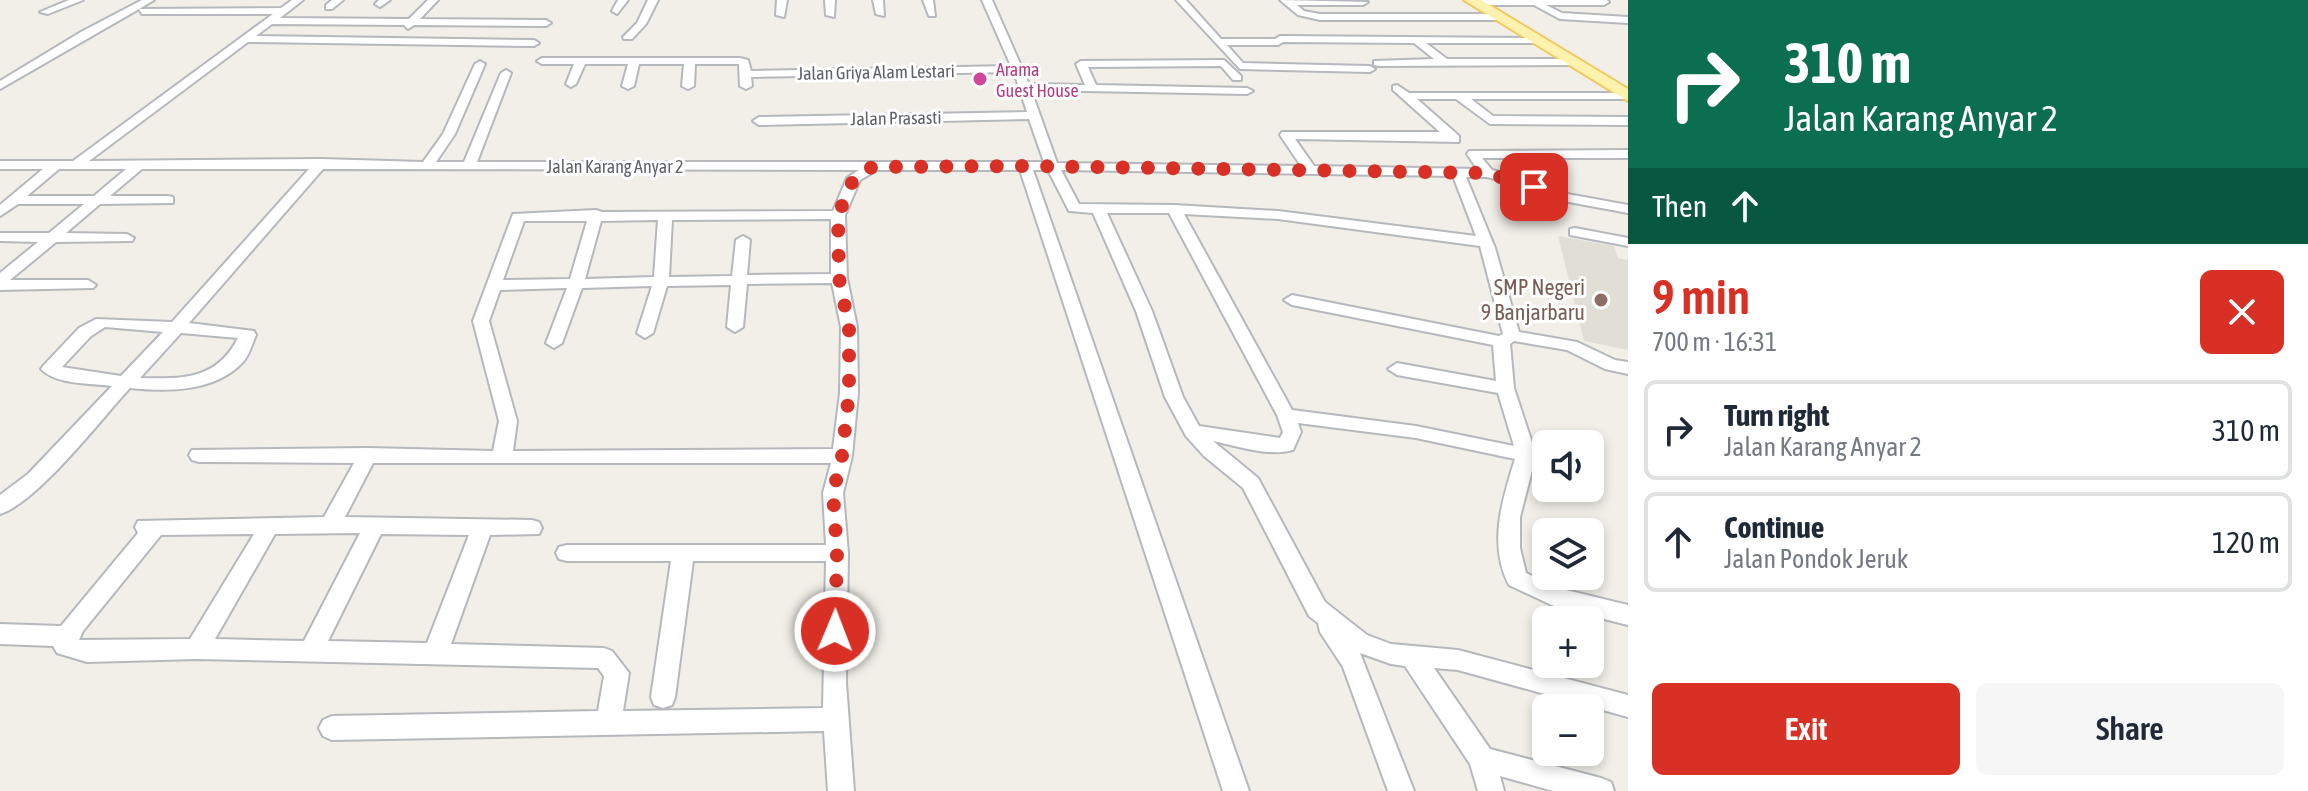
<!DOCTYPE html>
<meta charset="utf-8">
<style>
body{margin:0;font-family:"Asap Condensed",sans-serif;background:#f6f6f7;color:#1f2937;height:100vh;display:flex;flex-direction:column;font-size:30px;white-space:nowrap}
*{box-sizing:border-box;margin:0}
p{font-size:26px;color:#747a83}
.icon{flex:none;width:44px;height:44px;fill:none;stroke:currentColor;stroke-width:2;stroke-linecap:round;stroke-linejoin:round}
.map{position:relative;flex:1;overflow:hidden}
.drawer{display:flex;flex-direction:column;background:#fff;width:680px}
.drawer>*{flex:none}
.guide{background:#0b6e4f;color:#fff;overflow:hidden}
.tools{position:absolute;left:1532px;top:430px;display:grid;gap:16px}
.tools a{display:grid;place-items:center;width:72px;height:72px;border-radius:12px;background:#fff;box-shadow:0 4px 12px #0003;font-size:40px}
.pin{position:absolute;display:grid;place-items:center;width:68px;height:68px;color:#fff;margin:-34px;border-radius:16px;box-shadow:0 4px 12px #0006}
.me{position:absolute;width:88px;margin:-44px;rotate:1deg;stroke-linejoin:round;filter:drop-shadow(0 0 6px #0008)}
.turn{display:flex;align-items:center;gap:28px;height:168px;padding:0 24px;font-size:36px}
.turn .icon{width:104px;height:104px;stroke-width:2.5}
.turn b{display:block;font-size:56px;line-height:68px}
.then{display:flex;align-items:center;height:76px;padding:0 24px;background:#0003;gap:16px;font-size:30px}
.round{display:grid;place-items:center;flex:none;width:84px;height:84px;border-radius:12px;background:#f6f6f7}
.headline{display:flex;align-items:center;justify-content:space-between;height:136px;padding:0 24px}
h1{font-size:48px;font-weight:600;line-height:60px;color:#d93025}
.cta{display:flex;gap:16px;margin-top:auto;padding:16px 24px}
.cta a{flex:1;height:92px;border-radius:12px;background:#d93025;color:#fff;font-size:32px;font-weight:600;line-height:92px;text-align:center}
.cta a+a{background:#f6f6f7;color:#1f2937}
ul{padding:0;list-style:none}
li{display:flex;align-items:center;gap:24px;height:100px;margin:0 16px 12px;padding:0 8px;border:4px solid #e0e1e3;border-radius:12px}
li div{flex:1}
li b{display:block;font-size:30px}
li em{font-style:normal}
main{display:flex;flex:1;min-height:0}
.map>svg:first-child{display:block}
.education{fill:#e1ded6}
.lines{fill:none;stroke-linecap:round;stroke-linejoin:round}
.street-casing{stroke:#b5b8bc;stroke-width:4}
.primary-casing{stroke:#f2c960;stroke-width:4}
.street{fill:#fff;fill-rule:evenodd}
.primary{fill:#fff2af;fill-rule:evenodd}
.route{stroke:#d93025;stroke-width:14;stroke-dasharray:0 25.2}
.hotel-dot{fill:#d1479c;stroke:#fff;stroke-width:3}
.education-dot{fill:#8d6e63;stroke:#fff;stroke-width:3}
.labels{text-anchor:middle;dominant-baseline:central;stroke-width:6;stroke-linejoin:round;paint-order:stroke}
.far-hotel-label{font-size:18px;fill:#b23c85;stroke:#fff;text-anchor:start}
.far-street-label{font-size:18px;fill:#5f6368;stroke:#fff}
.education-label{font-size:22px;fill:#785e54;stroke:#fff;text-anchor:end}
</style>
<main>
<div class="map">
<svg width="1628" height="791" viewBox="0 0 1628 791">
<rect width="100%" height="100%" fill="#f1efe8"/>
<!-- education -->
<path class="education" d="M1558,236L1614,246L1618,258L1628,260V350L1584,341Z"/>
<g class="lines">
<defs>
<path id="street" d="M69,0H83L48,14L40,12Z
M142,0H154L139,9L281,8L292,0H303L280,18L409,19L428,0H438L420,19L546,20L551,23L546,26L414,25L408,29L404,25L272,24L256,36L534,40L539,43L534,46L248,42L89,161L321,159L423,162L443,134L475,64L480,61L485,64L455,134L436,162H464L501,73L506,70L511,73L477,162H1044L1029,119L759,125L753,121L759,117L1027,112L1014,72L751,77L752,86L746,89L740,86L739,64H695L694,86L688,89L682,86L684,64H639L634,86L628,89L622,86L628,64H585L576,84L571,87L566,84L574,64H542L537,61L542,58H740L748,60L751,71L1011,66L982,0H992L1029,84L1085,85L1076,64L1081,61L1224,60L1241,76V80H1233L1221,66L1088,67L1096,85L1247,88L1253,91L1247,94L1031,90L1057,163L1301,166L1280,135L1282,132H1440L1393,90V86L1397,85L1409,93H1628V99H1471L1493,116L1628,117V125L1490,124L1456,99H1417L1459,136V142L1295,139L1314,166L1477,169L1467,154L1469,151L1628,150V158H1482L1492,170L1525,178L1551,191L1628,205V213L1542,197L1515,184L1487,177H1466L1495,248L1519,332L1577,342L1615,360L1628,362V374L1605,369L1567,350L1514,341L1510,344L1514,388L1536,455L1520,517V548L1526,573L1558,588L1628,605V625L1556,607L1509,585C1488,545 1502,500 1515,459L1416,438L1298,423L1301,432L1293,450C1268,457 1238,446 1213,441L1258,478L1325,602L1367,635L1391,644L1458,650L1628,695V717L1458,670L1434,668L1490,749L1601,778L1611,782L1614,791H1553L1500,776L1504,791H1478L1470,764L1405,666L1391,664L1360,653L1414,791H1388L1343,667L1320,632L1318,623L1309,616L1243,488L1204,456L1186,436L1165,397L1136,311L1093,213L1069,211L1048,170H1033L1249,791H1223L1020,170H877L860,180L845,215L847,278L857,327L858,393L852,456L843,493L848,553L846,683L854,791H828L824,731L332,740L323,736L319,728L323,720L332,716L598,711L604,676L598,668L197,659L87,662L57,653L53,646L0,644V624L61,626L138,533L135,527L138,521L324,517L354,463L199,462L192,460L189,455L192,450L368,448L493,451L499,421L473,321L513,214L596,210L602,212L833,211L847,178L859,170L323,169L189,323L254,331L256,335C252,344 249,356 242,363C214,392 167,392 130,388C101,419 38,502 0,514V495L28,474L112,386C91,383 56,385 41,369L44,365L79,328L96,319L172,322L309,169H142L110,196H168L173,197V203L100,204L66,233L127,234L134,238L132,241L56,242L10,280H88L96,285L93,288L0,290V273L38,242L0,241V233H49L84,204H18L0,216V205L43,169H0V161H73L273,14H142L139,9L0,89V81L81,32ZM59,169H126L94,196H27ZM1061,170L1453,176L1476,236L1278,211L1174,205L1079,204ZM1107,213H1169L1277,415L1283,432L1280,438L1199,426L1183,397L1152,311ZM1184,214L1278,219L1480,246L1503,334L1499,336L1292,295L1284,300L1292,305L1493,345L1496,381L1397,363L1388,369L1397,375L1498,393L1514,446L1416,426L1292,410ZM831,219V274L747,275L750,240L743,236L736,240L732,276L669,277L672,220ZM658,220L654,277L585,279L601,221ZM524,221H587L570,279L503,280ZM832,283L841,327L840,393L833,449L513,451L517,421L489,321L500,290L567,288L546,343L554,348L562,343L582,288L652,286L637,333L645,338L653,333L667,286L731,285L727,327L735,332L743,327L747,284ZM105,327L163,332L121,376L62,367L91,336ZM181,333L238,338C217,380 182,379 140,378ZM373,463H831L823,493L826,545H567L559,547L556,553L559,559L567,561H671L651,697L654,705L663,708L672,705L675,697L693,561H826L823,708L623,711L629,673L612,651L604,648L451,644L490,535L539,534L542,528L539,522L532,520L345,517ZM360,533L304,641L215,639L275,534ZM254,534L190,639L79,640L83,631L161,535ZM381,534L469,535L427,643L328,641Z
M332,0H343L332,9H326V5Z
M379,0H390L380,7L375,4Z
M618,0H628L617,14L612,11Z
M648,0H658L646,24L632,39H624L623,37L637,23Z
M777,0H787L784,17L776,15Z
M825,0H835L834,17L826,15Z
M873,0H883L884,16L876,14Z
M923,0H933L935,16H929Z
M1176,0H1186L1221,39H1275L1280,36L1540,38L1544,39V43H1426L1447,59H1574L1579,62L1574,65L1378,66L1374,65V61L1434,59L1414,43L1283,42L1278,45H1227L1243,63L1370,66L1375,69L1370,72L1240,69Z
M1280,0L1368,2L1363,5H1297L1304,11L1320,14H1500L1505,17L1500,20H1320L1298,15Z
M1471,0H1607L1609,2L1604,5H1546L1562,13L1628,17V23L1560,19L1534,5H1474L1469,2Z
M1575,228L1628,238V246L1570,235V229Z"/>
<path id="primary" d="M1464,0H1481L1628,89V101Z"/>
</defs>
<!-- street casing -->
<use href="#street" class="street-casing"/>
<!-- primary casing -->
<use href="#primary" class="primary-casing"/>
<!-- street -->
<use href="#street" class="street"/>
<!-- primary -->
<use href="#primary" class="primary"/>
</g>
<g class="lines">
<!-- route -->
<path class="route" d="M835,631L837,553L833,493L842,456L849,393V327L839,278L838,215L854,178L872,167L1025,166L1487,173L1534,187"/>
</g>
<!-- markers -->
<circle class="hotel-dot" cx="980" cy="79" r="8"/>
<circle class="education-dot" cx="1601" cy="300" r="8"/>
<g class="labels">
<!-- far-hotel labels -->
<g class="far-hotel-label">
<text x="996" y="69">Arama<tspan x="996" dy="21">Guest House</tspan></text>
</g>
<!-- far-street labels -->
<g class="far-street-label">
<text transform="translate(876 72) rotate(-1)">Jalan Griya Alam Lestari</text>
<text transform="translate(896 118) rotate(-1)">Jalan Prasasti</text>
<text x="615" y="166">Jalan Karang Anyar 2</text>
</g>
<!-- education labels -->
<g class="education-label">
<text x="1585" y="287">SMP Negeri<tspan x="1585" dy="25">9 Banjarbaru</tspan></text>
</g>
</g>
</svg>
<div class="tools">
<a><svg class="icon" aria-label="sound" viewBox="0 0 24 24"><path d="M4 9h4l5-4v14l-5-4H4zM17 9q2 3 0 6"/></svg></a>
<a><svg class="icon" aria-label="layers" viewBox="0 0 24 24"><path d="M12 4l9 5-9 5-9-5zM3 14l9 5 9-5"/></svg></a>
<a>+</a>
<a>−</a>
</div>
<div class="pin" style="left:1534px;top:187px;background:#d93025"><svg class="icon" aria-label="arrive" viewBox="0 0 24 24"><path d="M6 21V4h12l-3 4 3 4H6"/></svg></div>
<svg class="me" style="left:835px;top:631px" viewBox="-20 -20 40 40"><circle r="17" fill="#d93025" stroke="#fff" stroke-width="3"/><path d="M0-11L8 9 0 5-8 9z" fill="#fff"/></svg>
</div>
<section class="drawer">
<div class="guide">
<div class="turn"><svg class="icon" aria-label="right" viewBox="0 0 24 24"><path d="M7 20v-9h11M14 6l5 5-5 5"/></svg><div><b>310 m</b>Jalan Karang Anyar 2</div></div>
<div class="then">Then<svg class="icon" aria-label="ahead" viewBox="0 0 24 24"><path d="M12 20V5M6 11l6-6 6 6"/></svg></div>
</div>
<div class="headline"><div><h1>9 min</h1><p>700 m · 16:31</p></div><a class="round" style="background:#d93025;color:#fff"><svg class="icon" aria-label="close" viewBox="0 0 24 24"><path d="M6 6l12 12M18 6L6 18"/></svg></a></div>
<ul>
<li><svg class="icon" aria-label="right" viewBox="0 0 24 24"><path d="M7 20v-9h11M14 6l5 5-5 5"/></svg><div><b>Turn right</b><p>Jalan Karang Anyar 2</p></div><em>310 m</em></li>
<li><svg class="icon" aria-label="ahead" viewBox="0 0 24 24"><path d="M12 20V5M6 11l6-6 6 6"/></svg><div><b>Continue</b><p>Jalan Pondok Jeruk</p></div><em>120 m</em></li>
</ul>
<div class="cta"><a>Exit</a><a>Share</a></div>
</section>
</main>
